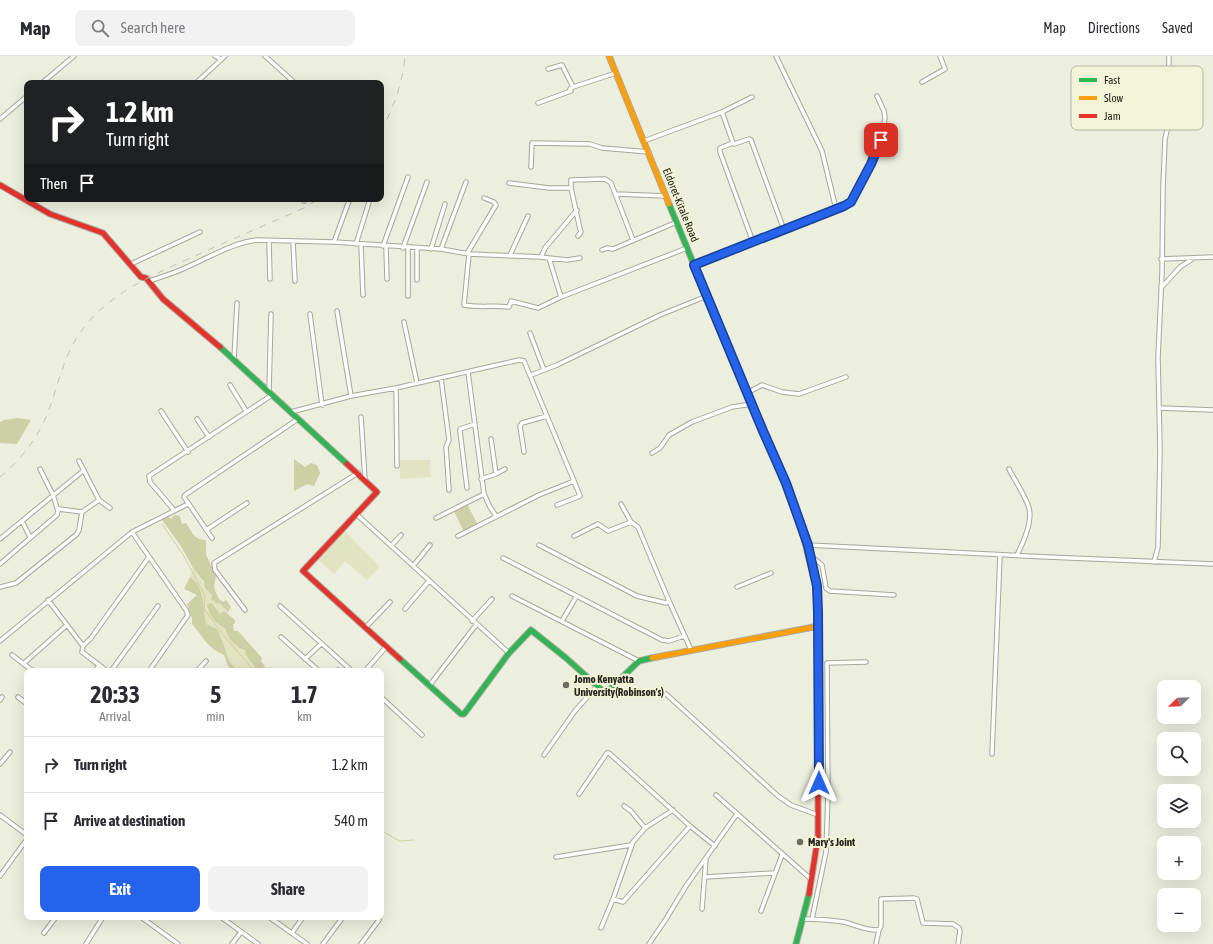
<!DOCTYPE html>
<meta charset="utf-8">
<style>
body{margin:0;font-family:"Asap Condensed",sans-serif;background:#f2f2f3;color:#2b2b33;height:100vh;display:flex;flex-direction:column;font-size:15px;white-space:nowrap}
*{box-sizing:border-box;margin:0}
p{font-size:13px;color:#7c7c81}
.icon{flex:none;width:22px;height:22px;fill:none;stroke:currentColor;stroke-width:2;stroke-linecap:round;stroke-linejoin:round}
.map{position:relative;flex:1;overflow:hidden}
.details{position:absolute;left:24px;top:612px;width:360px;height:252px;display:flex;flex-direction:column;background:#fff;border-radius:8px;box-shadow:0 4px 16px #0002}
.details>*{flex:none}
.banner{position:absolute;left:24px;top:24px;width:360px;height:122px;border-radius:8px;box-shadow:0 4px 16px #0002;background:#202124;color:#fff;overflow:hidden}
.needle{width:26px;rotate:247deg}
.buttons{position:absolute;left:1157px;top:624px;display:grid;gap:8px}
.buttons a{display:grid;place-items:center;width:44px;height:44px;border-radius:8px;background:#fff;box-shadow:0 4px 16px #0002;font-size:20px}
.pin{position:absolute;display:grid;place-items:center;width:34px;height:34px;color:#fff;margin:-17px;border-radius:8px;box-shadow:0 2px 6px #0006}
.me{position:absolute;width:44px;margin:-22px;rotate:0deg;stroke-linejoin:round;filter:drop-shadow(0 0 3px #0008)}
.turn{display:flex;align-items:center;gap:14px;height:84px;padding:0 16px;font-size:18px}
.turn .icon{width:52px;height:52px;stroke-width:2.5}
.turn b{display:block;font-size:28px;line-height:34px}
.then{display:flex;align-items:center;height:38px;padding:0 16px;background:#0003;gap:8px;font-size:15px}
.eta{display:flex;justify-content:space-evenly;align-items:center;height:68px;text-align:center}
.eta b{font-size:24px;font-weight:700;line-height:28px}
.button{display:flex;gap:8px;margin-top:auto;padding:8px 16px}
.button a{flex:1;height:46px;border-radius:8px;background:#2563eb;color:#fff;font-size:16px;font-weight:700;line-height:46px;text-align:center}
.button a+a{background:#f2f2f3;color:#2b2b33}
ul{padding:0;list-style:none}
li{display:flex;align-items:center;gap:12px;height:56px;padding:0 16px;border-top:1px solid #e1e1e2}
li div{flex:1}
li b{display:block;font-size:15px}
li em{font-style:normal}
header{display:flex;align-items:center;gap:24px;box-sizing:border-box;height:56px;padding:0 20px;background:#fff;border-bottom:1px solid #e1e1e2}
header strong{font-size:19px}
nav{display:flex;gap:22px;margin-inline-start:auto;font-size:14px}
.search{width:280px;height:36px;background:#f2f2f3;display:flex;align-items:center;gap:10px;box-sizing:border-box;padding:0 14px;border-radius:8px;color:#7c7c81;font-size:15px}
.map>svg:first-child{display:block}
.green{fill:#e2e4c1}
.forest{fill:#cdcfa5}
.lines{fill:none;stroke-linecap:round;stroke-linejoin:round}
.stream{stroke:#cfd1a0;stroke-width:1}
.street-casing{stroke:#a7a89b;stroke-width:5.5}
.fast-casing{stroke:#a7a89b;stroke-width:7}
.slow-casing{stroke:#a7a89b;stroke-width:7}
.jam-casing{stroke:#a7a89b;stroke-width:7}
.street{stroke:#fcfcfa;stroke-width:3.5}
.fast{stroke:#30b455;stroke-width:5}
.slow{stroke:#ff9f0a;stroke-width:5}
.jam{stroke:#e5322d;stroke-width:5}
.rail{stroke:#c0c0bc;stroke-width:1;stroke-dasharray:7 7;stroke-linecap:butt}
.route-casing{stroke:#184099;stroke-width:10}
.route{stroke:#2563eb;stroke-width:7}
.poi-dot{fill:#6b6b5f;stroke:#f2f4d8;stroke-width:1.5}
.labels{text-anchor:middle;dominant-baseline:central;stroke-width:4;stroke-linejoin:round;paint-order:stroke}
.street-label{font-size:11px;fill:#25251b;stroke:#f2f4d8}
.poi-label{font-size:11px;font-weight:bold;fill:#25251b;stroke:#f2f4d8;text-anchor:start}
.key{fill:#f2f4d8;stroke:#b4b69f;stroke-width:1}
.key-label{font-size:11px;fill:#25251b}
</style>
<header>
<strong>Map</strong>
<div class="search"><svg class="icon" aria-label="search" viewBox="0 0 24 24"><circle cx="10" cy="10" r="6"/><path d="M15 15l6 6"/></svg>Search here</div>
<nav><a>Map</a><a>Directions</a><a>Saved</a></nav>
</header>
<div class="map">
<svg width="1213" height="888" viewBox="0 0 1213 888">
<rect width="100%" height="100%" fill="#eceede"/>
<!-- green -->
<path class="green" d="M400,404H430L431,421L400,423Z
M345,475L380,511L367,524L345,505L334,518L318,503Z
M193,512L217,547H220L228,556L227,558L224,555L220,558L213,547L226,573L239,592L245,594L251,608L257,615H237L230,606L219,577L217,573L206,568C203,551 205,531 190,521Z"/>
<!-- forest -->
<path class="forest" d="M18,362L31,364L17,388L0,387V366L4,364Z
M294,403L305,411L311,407L317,409L320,417L314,430L307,428L294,435Z
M467,448L478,469L464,476L454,455Z
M166,459L171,463L175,459L180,460L182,468L186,467C192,476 194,484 206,484V499L216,519L214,530L216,537L219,543L223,546L226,544L231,551L228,556L220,547H215V545L211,544L212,539L205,532L204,526L193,512L181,490L162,464Z
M190,521C205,531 203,551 206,568L217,573L219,577L230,606L235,612L233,615L228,610L224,599C205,590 205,582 192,568V562L187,548L197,539L184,533Z
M212,547L220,558L224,555L234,563L235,567L233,569L234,575H238L262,602L261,605L267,614L271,611L275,615H257L246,599L245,594L239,592L237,589C232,587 226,579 226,573C215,567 209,560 207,548Z"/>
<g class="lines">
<!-- stream -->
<path class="stream" d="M162,468L184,500L205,540L204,553L221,576L254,615
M381,774L399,785L414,784"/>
<defs>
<path id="street" d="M215,0L221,3
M265,0L295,27
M776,0L822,95L836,153
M548,13L562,9L573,31
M922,26L945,13L940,0
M42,27L74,0
M196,27L225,0
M538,47L571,35L570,33L573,31L616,17
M722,56L733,87L734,88L749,83L751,84L784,174
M0,63L27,40
M644,85L722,56L752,41
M733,87L720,92V96L753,186
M531,111L532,87L590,88L602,92L649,96
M509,127L549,132H571
M616,138L666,140
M302,143L304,145
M578,180L581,176L580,173L571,132V124L605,123L611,127L633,184
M269,185L270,223
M293,186L295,225
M334,186L349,145
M356,188L370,143
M361,189L363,239
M383,190L408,121
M386,191L387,223
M403,192L427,126
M417,192V224
M431,193L445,148
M441,193L466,126
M602,194L607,192L613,193L677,166
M468,196L496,149L494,146L484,142
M469,198L464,249C479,252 494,249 509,251L511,245L538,252L561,241L687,192
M510,199L528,160
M541,201L549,202L561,241
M549,202L567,204L580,202
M1161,203L1213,201
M131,208L200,176
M694,209L844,150L851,146L871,108L882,80L885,62L884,55L877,40
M149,225C161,221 175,217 187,211C210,201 232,187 257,184L334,186L441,193L469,198L541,201L545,192L577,154
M1161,232L1180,211L1191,204
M408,240V192
M337,255L351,340
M310,258L322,349
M404,266L417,327
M530,277L544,314
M234,303L237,247
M468,316L484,438L490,451L496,460
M531,319L557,309L660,259L707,240
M441,322L449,384L446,391L449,434
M230,329L246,355
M396,332L397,410
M269,335L271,258
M747,337L762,329L782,336L799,338L846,321
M1160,352L1213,354
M161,355L188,396
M291,356L351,340L396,332L519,304L524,305L574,425L539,439L458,480
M361,361L365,424
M197,363L209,381
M524,396L520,370L522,367L547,360
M652,397L660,392L669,379L692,366L732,351L752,348
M79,405L99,444L110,452
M1009,413C1015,425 1025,439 1029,452C1033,466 1023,487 1017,499
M496,418L505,413
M481,423L496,418L491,383
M467,432L460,375V373L475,368
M621,448L631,466L638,471L669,545
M557,449L580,440L574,425
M59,453L82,456
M174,454L150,426L149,420L272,339
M356,458L509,597
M436,462L484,438
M22,465L30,481
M206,474L247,447
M132,476L186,554L188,559L149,615
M574,480L598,468L608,475L631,466
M212,482L184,441L185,439L298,363
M0,483L84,414
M539,489L637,540L666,547L669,545L691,594
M808,489L1047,501L1213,508
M391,490L401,479
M810,499L822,509L826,532L830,535L894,539
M503,502L662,584L669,585L684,580
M1154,506L1158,491L1160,395L1158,301L1162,217L1163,131L1165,83L1168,70L1169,0
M0,508L57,459L58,455L53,439L40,413
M413,510L430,489
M0,531L16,527L77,478L79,474L82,456L99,444
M737,531L771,517
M512,540L639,605
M48,544L83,590L82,596L107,615
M280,550L352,615
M405,553L429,525
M245,554L215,514L214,507L358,417
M472,565L492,543
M562,565L576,541
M365,572L390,546
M281,581L319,615
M0,585L132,476L188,448
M83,590L91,582L149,501
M12,599L33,615
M305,603L321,588
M23,608L67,569
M338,614L340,615
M95,615L99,609
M111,615L158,550
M197,615L206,605
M365,615L386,591
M429,630L476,569
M666,638L778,740L791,749L818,759
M18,641L27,648
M381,641L422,679
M0,644L2,641
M992,698L1000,499
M544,699L575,655L597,630
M0,708L10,696
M579,738L607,697H609L690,770L715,790
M716,739L812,824
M624,750L631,755L645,772
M0,759L27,779
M556,801L631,789
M0,820L27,783
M705,821L774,817
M613,843L633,786L645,772L673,754
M702,853L706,802
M761,855L782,799
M141,861L178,888
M221,861L258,888
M269,861L307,888
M802,863C816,863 831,864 844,866C856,869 866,875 879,874L881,870V843L914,842L917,843L923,867L953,868L959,872L960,875L958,888
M812,863L826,796L828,737L827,607L866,606
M601,872L613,843L623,846L690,770
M44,877L56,861
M292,877L303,861
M86,888L103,861
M232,888L241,876
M323,888L343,861
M361,888L379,864
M649,888L666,863L686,830L737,758
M876,888L879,874"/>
<path id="fast" d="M669,148L729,294L771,393
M220,291L347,408
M400,603L461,658H464L509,597L531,574L566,602L604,636H607L639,605L652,602
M796,888L809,838"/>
<path id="slow" d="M609,0L669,148
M771,393L801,471L815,527L818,556V679
M652,602L819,570"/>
<path id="jam" d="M0,129L50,158L103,177L141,221L146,222L163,243L220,291
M347,408L377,436L303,515L400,603
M809,838L818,781V679"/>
</defs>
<!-- street casing -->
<use href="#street" class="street-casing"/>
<!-- fast casing -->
<use href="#fast" class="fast-casing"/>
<!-- slow casing -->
<use href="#slow" class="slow-casing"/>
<!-- jam casing -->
<use href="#jam" class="jam-casing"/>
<!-- street -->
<use href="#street" class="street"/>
<!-- fast -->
<use href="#fast" class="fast"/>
<!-- slow -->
<use href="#slow" class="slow"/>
<!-- jam -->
<use href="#jam" class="jam"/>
<!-- rail -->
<path class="rail" d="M381,76C393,52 403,27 405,0
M0,421C23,402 40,379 50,351C58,328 63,305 76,283C105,236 158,217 206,195C239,180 273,166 306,151L318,143"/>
</g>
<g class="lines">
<defs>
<path id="route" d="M819,727L818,556L817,530L808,489L786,427L763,375L694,209L844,150L851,146L871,108L881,84"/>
</defs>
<!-- route casing -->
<use href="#route" class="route-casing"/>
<!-- route -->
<use href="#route" class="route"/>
</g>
<!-- markers -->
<g class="poi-dot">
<circle cx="566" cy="629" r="4"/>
<circle cx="800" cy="786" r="4"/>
</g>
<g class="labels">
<!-- street labels -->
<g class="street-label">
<text transform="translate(681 149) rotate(68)">Eldoret-Kitale Road</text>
</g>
<!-- poi labels -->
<g class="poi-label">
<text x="574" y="623">Jomo Kenyatta<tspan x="574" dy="13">University(Robinson's)</tspan></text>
<text x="808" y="786">Mary's Joint</text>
</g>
</g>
<!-- legend -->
<rect x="1071" y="10" width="132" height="64" rx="6" class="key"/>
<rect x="1079" y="22" width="18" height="4" fill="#30b455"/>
<rect x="1079" y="40" width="18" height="4" fill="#ff9f0a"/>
<rect x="1079" y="58" width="18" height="4" fill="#e5322d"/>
<g class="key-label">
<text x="1104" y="28">Fast</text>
<text x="1104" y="46">Slow</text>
<text x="1104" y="64">Jam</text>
</g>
</svg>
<div class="buttons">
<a><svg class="needle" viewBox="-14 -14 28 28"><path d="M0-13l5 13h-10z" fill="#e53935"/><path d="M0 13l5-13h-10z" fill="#7c7c81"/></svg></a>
<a><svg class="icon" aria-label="search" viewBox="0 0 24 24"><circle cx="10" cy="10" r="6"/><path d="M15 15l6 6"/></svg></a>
<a><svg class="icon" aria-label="layers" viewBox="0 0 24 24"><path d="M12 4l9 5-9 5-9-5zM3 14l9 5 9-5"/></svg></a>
<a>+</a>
<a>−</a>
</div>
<div class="pin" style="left:881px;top:84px;background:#d93025"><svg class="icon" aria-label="arrive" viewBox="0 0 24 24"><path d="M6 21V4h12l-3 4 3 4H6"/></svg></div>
<svg class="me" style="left:819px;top:727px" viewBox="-20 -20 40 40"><path d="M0-17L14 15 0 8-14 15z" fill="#2563eb" stroke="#fff" stroke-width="4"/></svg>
<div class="banner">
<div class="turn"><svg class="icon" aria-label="right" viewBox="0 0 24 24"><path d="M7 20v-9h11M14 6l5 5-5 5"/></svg><div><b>1.2 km</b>Turn right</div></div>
<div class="then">Then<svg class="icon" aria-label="arrive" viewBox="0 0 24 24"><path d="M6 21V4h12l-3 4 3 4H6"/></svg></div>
</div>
<section class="details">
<div class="eta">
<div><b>20:33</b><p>Arrival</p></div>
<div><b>5</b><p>min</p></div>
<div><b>1.7</b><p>km</p></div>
</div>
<ul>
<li><svg class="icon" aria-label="right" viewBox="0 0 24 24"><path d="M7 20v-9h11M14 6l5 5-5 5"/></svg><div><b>Turn right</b></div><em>1.2 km</em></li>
<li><svg class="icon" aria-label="arrive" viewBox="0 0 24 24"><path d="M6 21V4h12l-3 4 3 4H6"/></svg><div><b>Arrive at destination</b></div><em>540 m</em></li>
</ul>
<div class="button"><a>Exit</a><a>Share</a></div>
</section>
</div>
